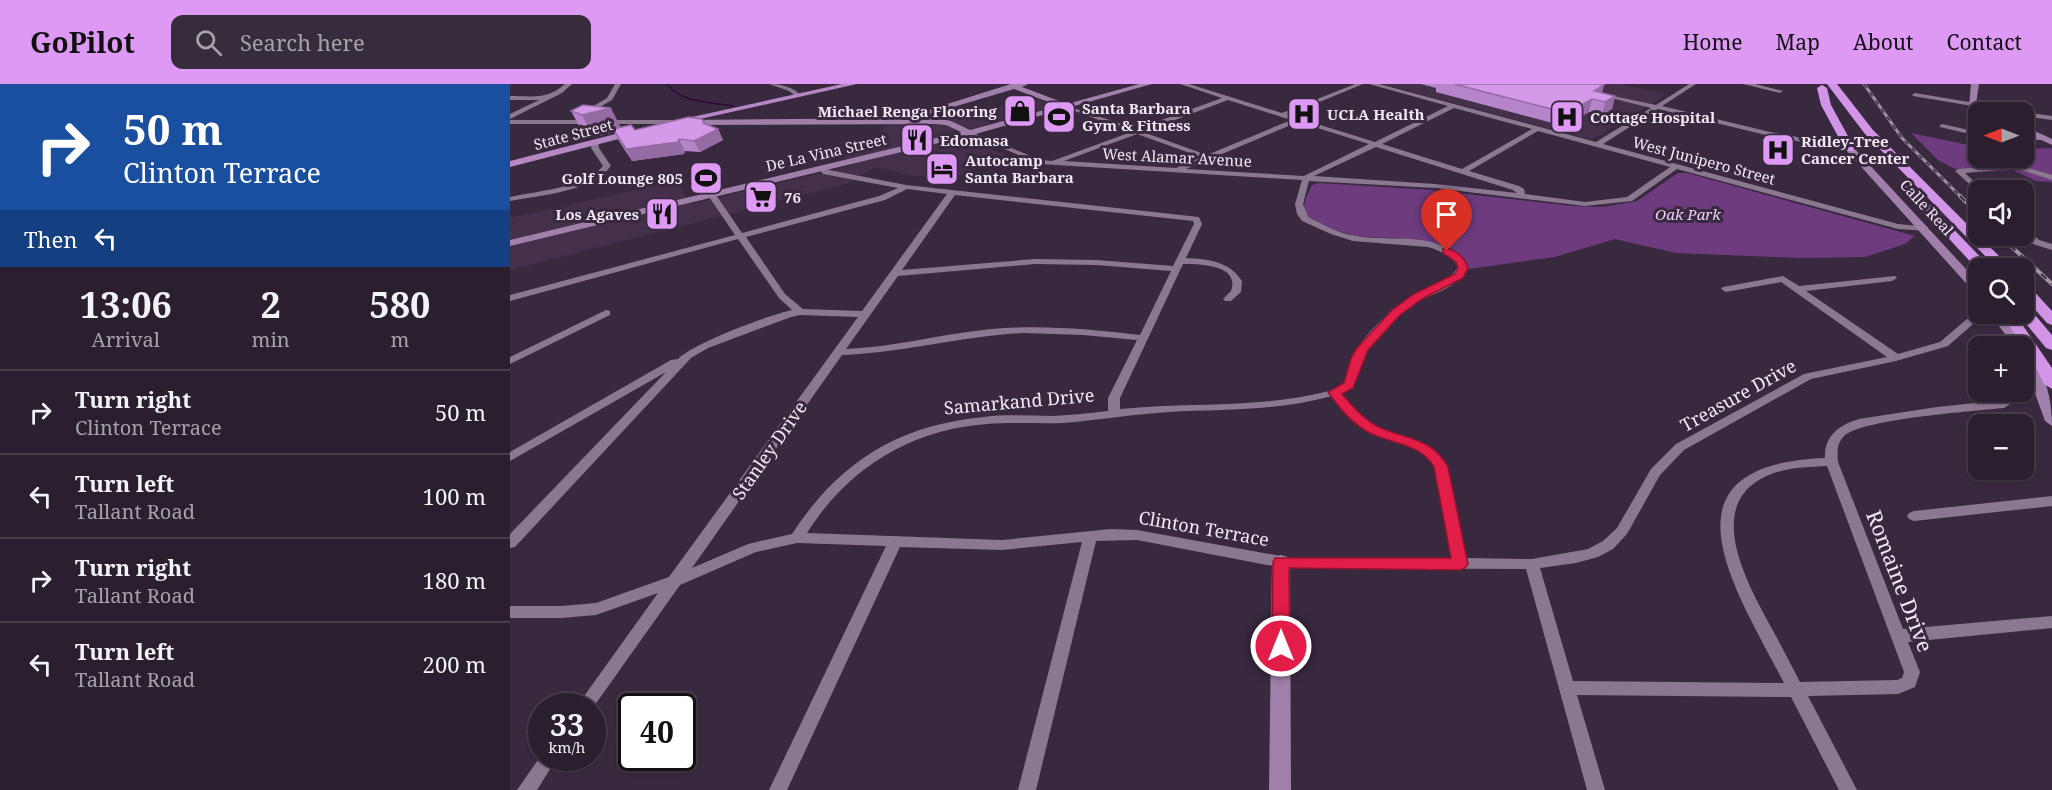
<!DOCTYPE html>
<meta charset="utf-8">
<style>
body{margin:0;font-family:"Noto Serif",serif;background:#372c3b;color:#f1f3f6;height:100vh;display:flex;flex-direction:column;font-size:22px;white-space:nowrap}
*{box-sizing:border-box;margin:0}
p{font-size:20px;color:#a6a2aa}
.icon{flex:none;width:33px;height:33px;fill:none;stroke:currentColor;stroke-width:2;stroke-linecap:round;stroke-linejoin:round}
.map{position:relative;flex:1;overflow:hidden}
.sheet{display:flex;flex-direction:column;background:#2b1f2f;width:510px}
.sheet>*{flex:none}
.guide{background:#1a4fa0;color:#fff;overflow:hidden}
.needle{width:39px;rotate:270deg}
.buttons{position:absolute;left:1458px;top:18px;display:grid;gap:12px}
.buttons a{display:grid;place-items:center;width:66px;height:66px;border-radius:12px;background:#2b1f2f;box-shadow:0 2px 4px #0004,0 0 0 2px #473d4b;font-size:30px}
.speed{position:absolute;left:18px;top:609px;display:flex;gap:12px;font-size:30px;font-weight:700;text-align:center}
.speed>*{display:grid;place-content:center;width:78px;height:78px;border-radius:50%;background:#2b1f2f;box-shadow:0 2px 4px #0004,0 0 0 2px #473d4b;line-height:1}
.speed small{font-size:15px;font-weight:400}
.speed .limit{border:3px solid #111;border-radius:9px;background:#fff;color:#111}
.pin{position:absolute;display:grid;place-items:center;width:51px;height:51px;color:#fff;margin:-62px -26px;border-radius:50% 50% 50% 0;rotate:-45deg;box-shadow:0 0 6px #0007}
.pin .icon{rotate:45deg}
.me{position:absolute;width:66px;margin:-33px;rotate:0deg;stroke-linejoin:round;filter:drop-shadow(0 0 4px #0008)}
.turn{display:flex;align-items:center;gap:21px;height:126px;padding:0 24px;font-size:27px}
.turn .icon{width:78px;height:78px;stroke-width:2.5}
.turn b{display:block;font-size:42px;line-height:51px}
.then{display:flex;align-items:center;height:57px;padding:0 24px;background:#0003;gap:12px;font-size:22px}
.eta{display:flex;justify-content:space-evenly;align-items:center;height:102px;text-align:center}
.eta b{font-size:36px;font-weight:700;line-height:42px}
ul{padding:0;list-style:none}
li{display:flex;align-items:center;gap:18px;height:84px;padding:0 24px;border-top:2px solid #473d4b}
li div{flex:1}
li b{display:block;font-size:22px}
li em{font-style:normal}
header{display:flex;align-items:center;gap:36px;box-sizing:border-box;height:84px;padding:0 30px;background:#dd99f4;color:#111}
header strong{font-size:28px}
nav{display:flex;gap:33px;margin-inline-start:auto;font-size:21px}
.search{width:420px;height:54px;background:#372c3b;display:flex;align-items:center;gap:15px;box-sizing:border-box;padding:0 21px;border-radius:12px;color:#a6a2aa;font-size:22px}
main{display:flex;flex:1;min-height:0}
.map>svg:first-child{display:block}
.built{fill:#44304b}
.green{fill:#6d3b7e}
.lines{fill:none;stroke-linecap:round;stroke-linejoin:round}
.stream{stroke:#30063c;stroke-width:1.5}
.street{fill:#8a7790;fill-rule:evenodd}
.secondary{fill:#a080aa;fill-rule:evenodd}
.primary{fill:#b588c4;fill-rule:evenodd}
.highway{fill:#d294e7;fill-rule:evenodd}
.rail-far1-casing{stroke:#9e92a3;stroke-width:3}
.rail-casing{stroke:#9e92a3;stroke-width:4}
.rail-far1{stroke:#39293f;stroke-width:1.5;stroke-dasharray:5;stroke-linecap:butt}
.rail{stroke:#39293f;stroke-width:2;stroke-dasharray:7;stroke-linecap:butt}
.wall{fill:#b684c8}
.shaded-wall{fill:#946ba2}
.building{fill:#d499e8;stroke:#946ba2;stroke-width:1.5}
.route{fill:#e11d48;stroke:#92132f;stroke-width:1.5}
.labels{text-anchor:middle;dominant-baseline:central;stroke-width:6;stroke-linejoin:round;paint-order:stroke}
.far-poi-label{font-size:15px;font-weight:bold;fill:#f1e7f5;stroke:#39293f;text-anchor:start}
.far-street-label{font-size:15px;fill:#f1e7f5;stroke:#39293f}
.far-park-label{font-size:15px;font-style:italic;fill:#eed0f8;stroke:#39293f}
.street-label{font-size:18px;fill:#f1e7f5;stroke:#39293f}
.near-street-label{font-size:21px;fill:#f1e7f5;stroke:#39293f}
</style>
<header>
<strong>GoPilot</strong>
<div class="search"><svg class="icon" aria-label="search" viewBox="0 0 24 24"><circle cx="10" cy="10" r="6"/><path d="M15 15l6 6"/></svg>Search here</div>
<nav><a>Home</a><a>Map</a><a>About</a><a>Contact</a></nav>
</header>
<main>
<section class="sheet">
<div class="guide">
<div class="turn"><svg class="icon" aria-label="right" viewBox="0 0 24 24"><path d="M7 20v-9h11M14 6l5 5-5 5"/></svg><div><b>50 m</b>Clinton Terrace</div></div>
<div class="then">Then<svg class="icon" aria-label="left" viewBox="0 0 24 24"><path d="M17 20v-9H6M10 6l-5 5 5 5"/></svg></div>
</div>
<div class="eta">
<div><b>13:06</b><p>Arrival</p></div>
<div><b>2</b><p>min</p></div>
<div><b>580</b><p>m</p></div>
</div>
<ul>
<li><svg class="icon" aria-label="right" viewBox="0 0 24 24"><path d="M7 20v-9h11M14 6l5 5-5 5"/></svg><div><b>Turn right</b><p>Clinton Terrace</p></div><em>50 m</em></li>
<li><svg class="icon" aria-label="left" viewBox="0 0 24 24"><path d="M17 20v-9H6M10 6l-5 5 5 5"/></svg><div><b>Turn left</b><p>Tallant Road</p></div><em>100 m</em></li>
<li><svg class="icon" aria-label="right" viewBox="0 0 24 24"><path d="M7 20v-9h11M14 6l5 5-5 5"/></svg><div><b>Turn right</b><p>Tallant Road</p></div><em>180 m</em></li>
<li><svg class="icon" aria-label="left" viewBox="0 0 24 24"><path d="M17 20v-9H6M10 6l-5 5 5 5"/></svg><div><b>Turn left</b><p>Tallant Road</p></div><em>200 m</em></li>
</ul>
</section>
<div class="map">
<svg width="1542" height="706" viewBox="0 0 1542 706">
<rect width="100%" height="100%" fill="#39293f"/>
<!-- built -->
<path class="built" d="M873,0H1111L1157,10L1082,56Z
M521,14L544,22L465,44L441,47L439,50L457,54L497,72L441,95L399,91L366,83L348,92L340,99L0,186V134L166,97L181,120L341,82L336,75L314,67L364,55L378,40L437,36Z"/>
<!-- green -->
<path class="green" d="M1401,49L1468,63V74H1514V65L1542,64V98L1526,97L1503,86L1453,89L1428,76Z
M1168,89H1177L1405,152L1395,160L1355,173L1290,174L1166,169L1105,155L1045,173L959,185C950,148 875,156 848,152C832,150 813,141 799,134C789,124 797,112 802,101L809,99L922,106L1063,122L1093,123L1127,117Z"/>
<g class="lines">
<!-- stream -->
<path class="stream" d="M157,0C173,20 200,18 224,22"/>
<!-- street -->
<path class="street" d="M55,0H62L52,9L0,35V30L29,16H0V12C23,12 37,16 55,0Z
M105,0H111L102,16L76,31H72V29L97,14Z
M259,0C272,0 283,3 292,12L287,13L279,7Z
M670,0H679L772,29L845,0H853L778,31L865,58L938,22L859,0H869L1086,58L1141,24L1089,11V9L1146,21L1179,0H1186L1152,22L1260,48L1343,63L1344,65L1340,67L1260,52L1148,25L1093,60L1388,140L1418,143V147L1388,145L1167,85L1122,117L1075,122L925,104L799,97L793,120L798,133C812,140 826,148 841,151C881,160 930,143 958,182C949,205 921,209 902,221C886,231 869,247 859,263C848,279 852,302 832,310C842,322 852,335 866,342C896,358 917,350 937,383L956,474L1022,475L1078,465L1093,457L1107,444L1141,385L1166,360L1294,290L1377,273L1271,198L1216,208L1211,205L1213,203L1273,192L1289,202L1385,192L1387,194L1382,197L1296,207L1388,270L1430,258L1457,235H1492L1497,238L1492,241L1463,240L1438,262L1386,277L1301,295L1174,366L1150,391L1117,450L1103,465L1088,473L1066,479L1030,484L1063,597L1274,599C1227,507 1140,381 1315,374C1314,352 1329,341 1349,335L1427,323L1494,316L1500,320L1494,324C1464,327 1352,335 1334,352C1327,359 1327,369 1328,378L1393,545L1542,532V544L1398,558L1410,588L1405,603L1388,610L1298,612L1347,706H1329L1281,613L1067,611L1095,706H1077L1016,485L782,484L757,481L627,456L586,457L526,706H508L572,458L492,466L390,463L277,706H259L376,462L287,459L246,468L170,501L82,625V622H67L148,509L86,531L51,534H0V522H51L86,519L159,493L348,233L290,231L281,233L198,264L181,274L5,463L0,464V450L156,288L0,377V368L161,276L168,275C183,259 259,231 282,226L269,214L228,155L0,217V211L225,151L197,110L198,108H204L232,149L369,112L388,104L313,90L309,84L313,82L319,86L396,101L689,133L692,140L676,174C698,175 719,177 732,197L731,208L721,217H715L713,215L721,207C722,204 723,200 722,197C719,180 686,180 673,180L610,314V325C673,318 738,324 801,311C810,309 824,307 832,301C840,295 840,278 845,268C855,251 870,237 885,224C902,210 940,202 948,182C940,171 931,167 918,163L843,157L821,150L792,137L787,130L785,120L792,96L530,80L456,49L461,48L531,76L542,77L621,48L554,23V21L627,45L712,14ZM718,16L781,36L697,71L633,48ZM944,24L1022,45L952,85L872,60ZM788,38L859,60L794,92L676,85ZM1028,47L1160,83L1117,113L1075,118L1015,110L1014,105L1009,102L959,87ZM627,50L691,73L666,84L554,77ZM866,63L1003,106L1007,109L925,100L804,92ZM397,105L437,110L352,227L293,225L275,210L236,153L375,116ZM445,111L683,137L684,140L663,182L586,176L525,175L392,186ZM525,180L586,181L661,187L630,251C578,245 525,240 473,246C427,251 383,263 336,265L388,192ZM514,249L573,251L627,256L598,314V327C580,329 562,331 543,332C520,332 497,330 474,333C388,341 329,378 282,450L238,460L182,484L332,271C393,269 452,252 514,249ZM822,312C833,323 841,337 855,346C878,360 910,357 925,383L942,474H782L627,446L601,445L492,456L297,449C337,385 401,345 477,340C502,338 528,340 554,339C589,336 624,330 659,328C714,325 768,327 822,312ZM1317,382L1394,588L1392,594L1387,596L1290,598C1279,577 1268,555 1256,534C1231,487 1193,412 1267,388C1284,383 1301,383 1317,382Z
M1233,0H1245L1273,7L1270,9Z
M1405,9L1507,26L1510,28H1498L1403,12L1402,11Z
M1512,28H1514L1542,32V36L1514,32Z
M0,36H163L166,38L163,40H0Z
M1432,40L1468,48V52L1430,43V41Z
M1514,52H1533L1536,54L1533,56H1514Z
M82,57H88L89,64L101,82C81,108 31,111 0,117V113C27,107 75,104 93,82L81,64Z
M1505,80L1542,91V96L1505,84L1455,89L1473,106H1468V108L1445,87L1449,85Z
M1514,143L1529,156L1542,160V166L1523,160L1514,150Z
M96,226L100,227V231L0,280V273Z
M1542,412V422L1404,437L1399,435L1397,432L1399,429L1404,427Z
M32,670V674H47L27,706H7Z"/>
<!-- secondary -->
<path class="secondary" d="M501,0H518L512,3L557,20L629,0H642L462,51L0,162V156L451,48L436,41L425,40L175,41L171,38L172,36L425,34L441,37L460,46L549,22L504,5L406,34L399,32Z
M1461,0H1469L1466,20L1482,28H1472L1459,23Z
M1514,42L1542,55V61L1514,48Z
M1337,63H1343L1468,198V208H1464L1337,67Z
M1480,230H1492L1517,262L1515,264L1519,265C1535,291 1542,312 1542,342L1535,337L1514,279V262H1504Z
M771,471L777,473L780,478L781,706H759L762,478L765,473Z"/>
<!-- primary -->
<path class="primary" d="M332,0H347L163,41L159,38Z
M125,45L128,46V50L0,83V77Z"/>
<!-- highway -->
<path class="highway" d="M1317,0H1327L1363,46L1501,184H1487L1355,50Z
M1312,1L1317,4L1321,21L1345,65L1344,67H1336L1311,21L1307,4Z
M1397,99L1401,101L1481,184L1468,186L1393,105L1391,103Z
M1514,201L1519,202L1542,227V241L1537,239L1514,213Z
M1514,223L1519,224L1542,251V266L1536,264L1508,230H1514Z
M1491,230H1505L1542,284V305L1534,300L1521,274Z"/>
<defs>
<path id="rail-far1" d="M1354,0L1392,54L1451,113"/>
<path id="rail" d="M1450,112L1468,130
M1490,152L1542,200"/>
</defs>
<!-- rail-far1 casing -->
<use href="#rail-far1" class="rail-far1-casing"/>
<!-- rail casing -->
<use href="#rail" class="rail-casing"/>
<!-- rail-far1 -->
<use href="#rail-far1" class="rail-far1"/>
<!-- rail -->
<use href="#rail" class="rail"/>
</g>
<!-- wall -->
<path class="wall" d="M911,0H1088L1092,9L1105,12L1102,25L1092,31L1079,28L1054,42L926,8V4Z
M61,27L111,43L125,46L195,40L208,45L213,56L190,68L175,67L174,70L122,77L109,57L104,48L84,53L73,49Z"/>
<!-- shaded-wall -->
<path class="shaded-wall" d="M1094,1L1091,14L1082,15L1079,28L1054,42L1057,29L1084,7Z
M1105,12L1102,25L1092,31L1095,18Z
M101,24L112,46L84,53L72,31Z
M194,37L199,48L208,45L213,56L190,68L184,57Z
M169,55L175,67L174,70L122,77L116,65Z"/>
<!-- building -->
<path class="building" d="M944,0H1088L1094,1L1084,7L1105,12L1095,18L1082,15L1057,29Z
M73,21L101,24L72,31L61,27Z
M179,33L191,35L194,37L193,39L208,45L184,57L169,55L168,58L116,65L103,45L121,41L125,46Z"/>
<!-- route -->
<path class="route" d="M933,165C944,163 955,174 958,184L953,194L912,215L890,231L858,266L843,304L832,310C843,323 855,337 871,344C899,356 922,354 938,383L958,480L955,484L950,486L779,484L780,562L777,567L771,569L764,567L762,562L763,478L765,474H941L924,383C911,359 880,360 858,348C841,339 829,324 818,308L834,299L841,274L847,264L882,226L904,210L945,190L948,184L946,178L933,169Z"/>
<!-- icons -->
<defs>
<symbol id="shop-square" viewBox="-11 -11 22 22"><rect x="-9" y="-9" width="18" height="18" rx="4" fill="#dd99f4" stroke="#39293f"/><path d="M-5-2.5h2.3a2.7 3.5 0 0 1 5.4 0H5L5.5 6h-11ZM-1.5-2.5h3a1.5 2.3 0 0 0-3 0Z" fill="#111"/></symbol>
<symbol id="hospital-square" viewBox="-11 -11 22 22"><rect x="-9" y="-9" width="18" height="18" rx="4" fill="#dd99f4" stroke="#39293f"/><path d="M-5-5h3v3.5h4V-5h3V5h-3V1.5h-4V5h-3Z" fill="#111"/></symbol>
<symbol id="stadium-square" viewBox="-11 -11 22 22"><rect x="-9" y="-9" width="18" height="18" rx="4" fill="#dd99f4" stroke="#39293f"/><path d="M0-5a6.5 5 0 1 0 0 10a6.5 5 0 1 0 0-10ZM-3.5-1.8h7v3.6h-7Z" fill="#111"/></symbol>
<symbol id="restaurant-square" viewBox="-11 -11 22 22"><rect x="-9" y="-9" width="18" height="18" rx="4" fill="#dd99f4" stroke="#39293f"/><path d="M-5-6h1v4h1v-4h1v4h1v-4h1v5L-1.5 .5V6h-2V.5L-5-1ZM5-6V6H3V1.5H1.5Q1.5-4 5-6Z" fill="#111"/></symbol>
<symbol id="hotel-square" viewBox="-11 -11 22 22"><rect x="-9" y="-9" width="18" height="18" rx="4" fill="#dd99f4" stroke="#39293f"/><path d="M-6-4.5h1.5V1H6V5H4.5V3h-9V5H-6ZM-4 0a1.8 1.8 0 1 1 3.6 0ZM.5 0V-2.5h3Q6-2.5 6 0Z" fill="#111"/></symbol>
<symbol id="supermarket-square" viewBox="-11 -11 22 22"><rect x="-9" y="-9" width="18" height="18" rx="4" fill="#dd99f4" stroke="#39293f"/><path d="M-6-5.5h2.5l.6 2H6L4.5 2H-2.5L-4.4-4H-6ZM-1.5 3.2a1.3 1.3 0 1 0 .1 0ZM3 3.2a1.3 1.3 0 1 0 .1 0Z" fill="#111"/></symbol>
</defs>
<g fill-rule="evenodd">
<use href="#shop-square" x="491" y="8" width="38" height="38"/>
<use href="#hospital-square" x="775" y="11" width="38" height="38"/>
<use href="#stadium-square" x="530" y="14" width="38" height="38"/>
<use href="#hospital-square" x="1038" y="14" width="38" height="38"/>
<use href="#restaurant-square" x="388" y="37" width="38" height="38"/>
<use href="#hospital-square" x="1249" y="47" width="38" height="38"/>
<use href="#hotel-square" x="413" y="66" width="38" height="38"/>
<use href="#stadium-square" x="177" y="75" width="38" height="38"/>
<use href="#supermarket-square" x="232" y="94" width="38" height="38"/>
<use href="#restaurant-square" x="133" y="111" width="38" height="38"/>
</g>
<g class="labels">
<!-- far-poi labels -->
<g class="far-poi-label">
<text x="572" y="24">Santa Barbara<tspan x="572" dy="17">Gym &amp; Fitness</tspan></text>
<text x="487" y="27" text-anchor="end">Michael Renga Flooring</text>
<text x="817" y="30">UCLA Health</text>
<text x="1080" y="33">Cottage Hospital</text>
<text x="430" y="56">Edomasa</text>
<text x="1291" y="57">Ridley-Tree<tspan x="1291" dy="17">Cancer Center</tspan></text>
<text x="455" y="76">Autocamp<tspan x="455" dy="17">Santa Barbara</tspan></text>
<text x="173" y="94" text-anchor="end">Golf Lounge 805</text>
<text x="274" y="113">76</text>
<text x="129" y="130" text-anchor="end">Los Agaves</text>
</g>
<!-- far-street labels -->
<g class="far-street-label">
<text transform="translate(63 50) rotate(-15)">State Street</text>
<text transform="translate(316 68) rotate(-13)">De La Vina Street</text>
<text transform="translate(667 73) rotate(3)">West Alamar Avenue</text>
<text transform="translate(1194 76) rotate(15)">West Junipero Street</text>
<text transform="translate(1417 123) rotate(47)">Calle Real</text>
</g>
<!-- far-park labels -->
<g class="far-park-label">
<text x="1178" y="130">Oak Park</text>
</g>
<!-- street labels -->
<g class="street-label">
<text transform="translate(1228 311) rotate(-29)">Treasure Drive</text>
<text transform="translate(509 317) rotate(-5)">Samarkand Drive</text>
<text transform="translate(259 366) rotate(-55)">Stanley Drive</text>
<text transform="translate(694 444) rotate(10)">Clinton Terrace</text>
</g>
<!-- near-street labels -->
<g class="near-street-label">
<text transform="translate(1390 497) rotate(69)">Romaine Drive</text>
</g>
</g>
</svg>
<div class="buttons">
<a><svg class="needle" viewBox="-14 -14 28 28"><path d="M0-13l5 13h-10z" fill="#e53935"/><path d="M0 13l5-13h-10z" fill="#a6a2aa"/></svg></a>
<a><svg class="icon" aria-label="sound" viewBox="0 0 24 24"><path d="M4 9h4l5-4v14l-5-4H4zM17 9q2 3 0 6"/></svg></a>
<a><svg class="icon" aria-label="search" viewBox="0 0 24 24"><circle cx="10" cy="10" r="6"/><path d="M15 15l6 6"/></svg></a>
<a>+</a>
<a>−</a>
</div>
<div class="speed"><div>33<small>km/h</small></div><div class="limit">40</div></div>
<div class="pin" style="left:937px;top:167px;background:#d93025"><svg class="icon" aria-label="arrive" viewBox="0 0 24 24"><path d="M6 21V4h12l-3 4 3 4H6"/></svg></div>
<svg class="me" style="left:771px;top:562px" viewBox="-20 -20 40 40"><circle r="17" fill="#e11d48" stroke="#fff" stroke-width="3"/><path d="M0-11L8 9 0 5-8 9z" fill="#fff"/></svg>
</div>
</main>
